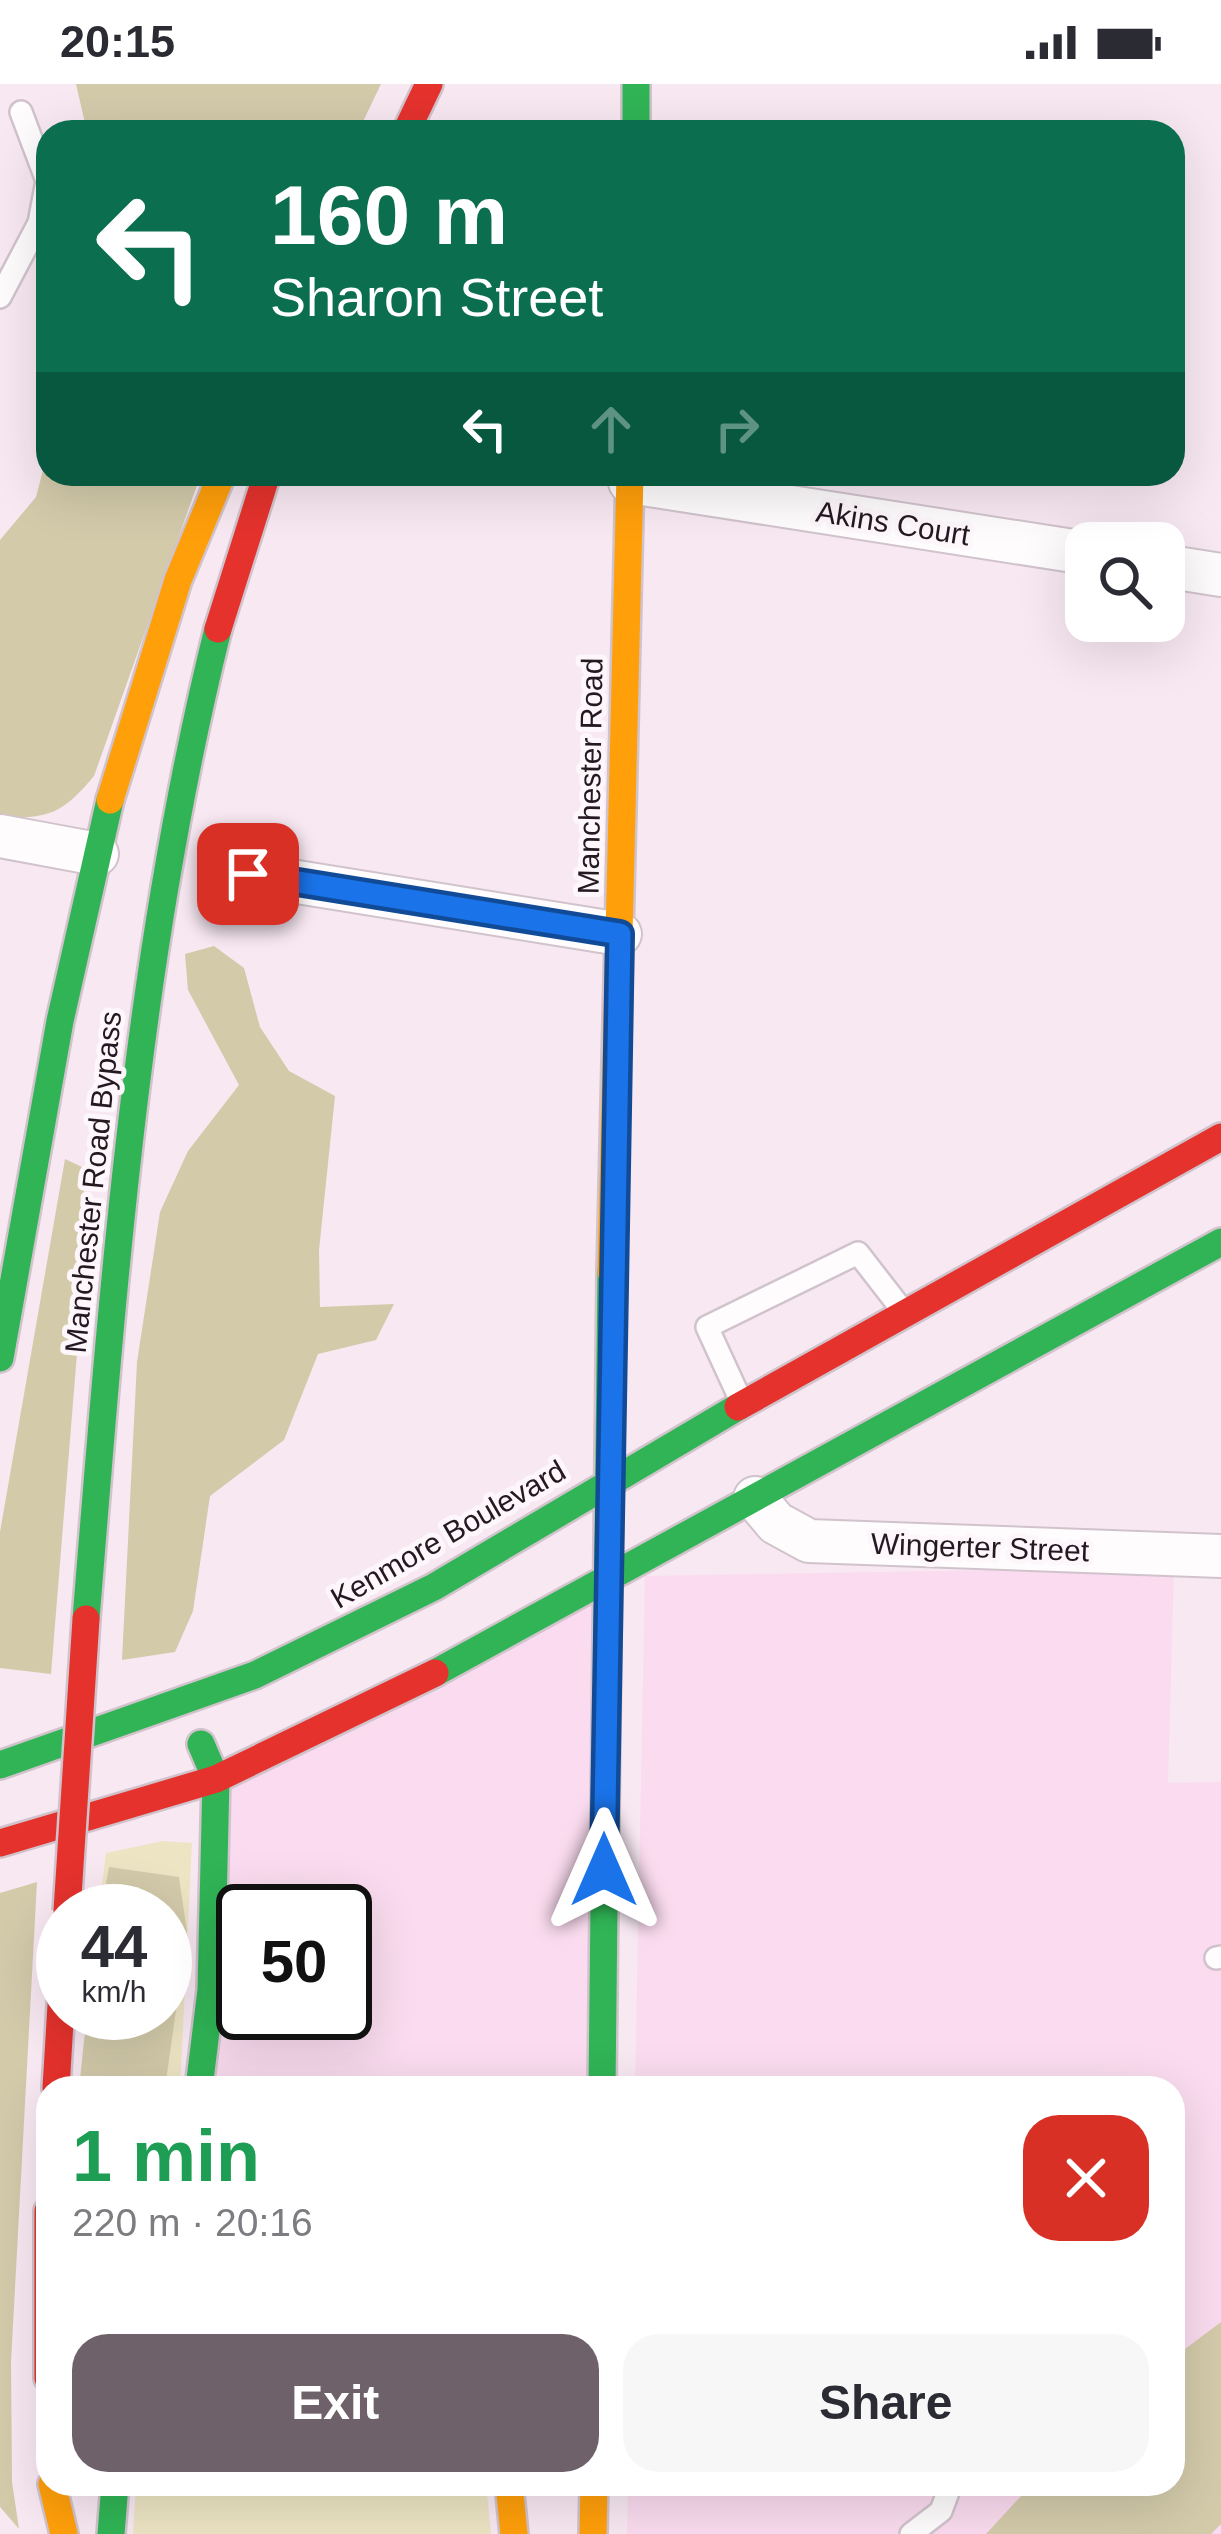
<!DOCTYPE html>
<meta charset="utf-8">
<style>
body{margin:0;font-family:Helvetica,sans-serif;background:#f7f7f7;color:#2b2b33;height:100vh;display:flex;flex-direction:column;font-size:45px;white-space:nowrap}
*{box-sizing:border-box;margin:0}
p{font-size:39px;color:#7c7c81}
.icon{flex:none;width:66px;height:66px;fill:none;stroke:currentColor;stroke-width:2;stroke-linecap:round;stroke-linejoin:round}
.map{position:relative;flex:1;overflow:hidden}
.panel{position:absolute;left:36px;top:1992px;width:1149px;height:420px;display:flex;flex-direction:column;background:#fff;border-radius:36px;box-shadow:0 12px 48px #0002}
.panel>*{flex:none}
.banner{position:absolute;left:36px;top:36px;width:1149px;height:366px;border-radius:36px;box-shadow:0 12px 48px #0002;background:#0b6e4f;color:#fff;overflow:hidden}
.buttons{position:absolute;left:1065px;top:438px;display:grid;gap:24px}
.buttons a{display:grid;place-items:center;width:120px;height:120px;border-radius:24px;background:#fff;box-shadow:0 12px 48px #0002;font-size:60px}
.speed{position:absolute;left:36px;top:1800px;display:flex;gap:24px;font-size:60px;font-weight:700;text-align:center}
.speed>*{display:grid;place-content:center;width:156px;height:156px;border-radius:50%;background:#fff;box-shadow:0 12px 48px #0002;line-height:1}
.speed small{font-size:30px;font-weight:400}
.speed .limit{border:6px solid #111;border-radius:18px;background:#fff;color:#111}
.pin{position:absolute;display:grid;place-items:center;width:102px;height:102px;color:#fff;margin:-51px;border-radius:24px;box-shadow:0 6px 18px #0006}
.me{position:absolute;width:132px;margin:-66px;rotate:0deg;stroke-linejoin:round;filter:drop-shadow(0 0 9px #0008)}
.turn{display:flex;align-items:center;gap:42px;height:252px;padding:0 36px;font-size:54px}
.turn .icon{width:156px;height:156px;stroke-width:2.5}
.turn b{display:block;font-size:84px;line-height:102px}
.lanes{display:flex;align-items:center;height:114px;padding:0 36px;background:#0003;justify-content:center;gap:60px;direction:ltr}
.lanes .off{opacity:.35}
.round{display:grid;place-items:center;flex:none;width:126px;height:126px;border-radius:36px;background:#f7f7f7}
.summary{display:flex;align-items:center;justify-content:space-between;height:204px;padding:0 36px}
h1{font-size:72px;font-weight:800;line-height:90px;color:#1e9e55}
.button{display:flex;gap:24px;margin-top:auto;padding:24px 36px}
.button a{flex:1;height:138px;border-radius:36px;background:#6f616a;color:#fff;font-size:48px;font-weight:800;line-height:138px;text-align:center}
.button a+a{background:#f7f7f7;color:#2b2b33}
.status{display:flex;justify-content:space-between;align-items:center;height:84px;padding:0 60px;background:#fff;direction:ltr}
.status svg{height:33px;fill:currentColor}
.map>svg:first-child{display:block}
.built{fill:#fadbef;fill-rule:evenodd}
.green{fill:#ece4c3}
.forest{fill:#d3caaa}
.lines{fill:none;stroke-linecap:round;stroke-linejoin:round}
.lane-casing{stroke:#d1c3cc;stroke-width:26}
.street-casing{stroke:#d1c3cc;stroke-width:46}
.fast-casing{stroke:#d1c3cc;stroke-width:32}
.slow-casing{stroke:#d1c3cc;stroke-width:32}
.jam-casing{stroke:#d1c3cc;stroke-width:32}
.lane{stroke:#fefcfd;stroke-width:21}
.street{stroke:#fefcfd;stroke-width:42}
.fast{stroke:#30b455;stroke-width:27}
.slow{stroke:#ff9f0a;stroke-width:27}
.jam{stroke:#e5322d;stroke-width:27}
.jam-bridge-casing{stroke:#d1c3cc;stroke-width:32;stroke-linecap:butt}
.jam-bridge{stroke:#e5322d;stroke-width:27}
.route-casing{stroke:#114b97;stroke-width:30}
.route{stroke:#1a73e8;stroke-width:21}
.labels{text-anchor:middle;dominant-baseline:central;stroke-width:10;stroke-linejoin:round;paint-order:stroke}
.street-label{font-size:30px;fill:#251921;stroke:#fdf6fa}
</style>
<div class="status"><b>20:15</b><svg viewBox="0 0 49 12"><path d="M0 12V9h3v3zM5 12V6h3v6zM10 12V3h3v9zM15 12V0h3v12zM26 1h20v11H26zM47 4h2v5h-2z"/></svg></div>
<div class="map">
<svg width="1221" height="2450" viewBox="0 0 1221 2450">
<rect width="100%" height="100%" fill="#f8e8f2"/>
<!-- built -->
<path class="built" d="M1174,1483L1168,1699L1221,1698V2450H627L628,2400H1173V2004H635L645,1492Z
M605,1496L602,2004H199L216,1695ZM243,1827H345V1929H243Z"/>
<!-- green -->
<path class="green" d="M163,1757L192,1759L180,2004H79L165,1929V1827H99L106,1769Z
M136,2400H486L491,2450H133Z"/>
<!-- forest -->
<path class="forest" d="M76,0H381L358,48H87Z
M48,367V390H201L94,692C62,730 49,735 0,733V456L36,413Z
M214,862L244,884L260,943L289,987L335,1012L319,1166L320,1223L394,1220L376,1256L318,1270L284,1356L210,1412L193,1527L175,1568L122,1576L137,1278L160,1128L188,1067L239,1001L188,906L185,870Z
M65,1075L82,1083L87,1146L51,1590L0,1584V1448Z
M109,1783L179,1793L187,1848L165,2004H79L87,1929H165V1827H101Z
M37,1798L11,2278L12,2398L19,2445L0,2423V1809Z
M1221,2238V2440L1211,2450H986L1032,2400H1173V2274Z"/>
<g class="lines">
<defs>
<path id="lane" d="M0,213L39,139L47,97L21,28
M741,1317L707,1243L858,1169L903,1227
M1216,1874L1221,1873
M911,2450L941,2427L951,2400"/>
<path id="street" d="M630,398L1086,469
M1164,482L1221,491
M0,752L97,770
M248,790L620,850
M755,1414L776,1439L809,1457L1221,1472"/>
<path id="fast" d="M636,0V48
M0,1274L60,937L110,716
M86,1535C113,1202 137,871 218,545
M435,1589L1221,1158
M0,1681L255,1591L434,1503L738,1323
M199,2004L211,1906L216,1695L201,1660
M602,2004L611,1188
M111,2450L115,2400"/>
<path id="slow" d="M110,716L178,496L222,390
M611,1188L630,390
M52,2400L64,2450
M509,2400L514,2450
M593,2450L594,2400"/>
<path id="jam" d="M406,48L429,0
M218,545L267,390
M738,1323L1221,1053
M0,1759L216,1695L435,1589
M56,2004L63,1888
M48,2127V2294"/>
</defs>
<!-- lane casing -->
<use href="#lane" class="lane-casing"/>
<!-- street casing -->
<use href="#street" class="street-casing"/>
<!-- fast casing -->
<use href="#fast" class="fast-casing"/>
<!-- slow casing -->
<use href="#slow" class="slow-casing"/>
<!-- jam casing -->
<use href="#jam" class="jam-casing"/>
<!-- lane -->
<use href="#lane" class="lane"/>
<!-- street -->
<use href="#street" class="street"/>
<!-- fast -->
<use href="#fast" class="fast"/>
<!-- slow -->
<use href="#slow" class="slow"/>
<!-- jam -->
<use href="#jam" class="jam"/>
<defs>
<path id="jam-bridge" d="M67,1827L86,1535"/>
</defs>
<!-- jam-bridge casing -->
<use href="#jam-bridge" class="jam-bridge-casing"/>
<!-- jam-bridge -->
<use href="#jam-bridge" class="jam-bridge"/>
</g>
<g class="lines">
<defs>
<path id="route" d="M248,790L620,850L604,1786"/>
</defs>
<!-- route casing -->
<use href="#route" class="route-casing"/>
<!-- route -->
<use href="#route" class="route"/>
</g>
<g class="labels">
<!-- street labels -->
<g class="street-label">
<text transform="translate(893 439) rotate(9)">Akins Court</text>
<text transform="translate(590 692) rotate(-89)">Manchester Road</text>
<text transform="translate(93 1098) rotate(-84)">Manchester Road Bypass</text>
<text transform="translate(448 1450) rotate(-30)">Kenmore Boulevard</text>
<text transform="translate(980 1463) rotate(2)">Wingerter Street</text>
</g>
</g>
</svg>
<div class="buttons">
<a><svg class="icon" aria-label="search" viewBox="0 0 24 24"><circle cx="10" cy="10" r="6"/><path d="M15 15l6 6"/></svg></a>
</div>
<div class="speed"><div>44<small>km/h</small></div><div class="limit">50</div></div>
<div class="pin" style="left:248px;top:790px;background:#d93025"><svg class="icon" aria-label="arrive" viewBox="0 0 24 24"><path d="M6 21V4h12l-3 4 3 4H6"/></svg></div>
<svg class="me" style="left:604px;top:1786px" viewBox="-20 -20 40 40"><path d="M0-17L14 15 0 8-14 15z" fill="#1a73e8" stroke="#fff" stroke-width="4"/></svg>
<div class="banner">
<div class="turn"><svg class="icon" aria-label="left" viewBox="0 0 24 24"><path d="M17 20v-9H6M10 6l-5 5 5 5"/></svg><div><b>160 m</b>Sharon Street</div></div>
<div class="lanes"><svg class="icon" aria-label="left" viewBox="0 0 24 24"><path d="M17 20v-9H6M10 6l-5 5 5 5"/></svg><svg class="icon off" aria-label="ahead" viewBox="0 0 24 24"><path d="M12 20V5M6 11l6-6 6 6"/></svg><svg class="icon off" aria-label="right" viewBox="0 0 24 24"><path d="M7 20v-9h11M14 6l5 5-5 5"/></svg></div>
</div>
<section class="panel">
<div class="summary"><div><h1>1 min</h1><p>220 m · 20:16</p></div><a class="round" style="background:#d93025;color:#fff"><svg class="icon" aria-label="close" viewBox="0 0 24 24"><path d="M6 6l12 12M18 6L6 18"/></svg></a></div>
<div class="button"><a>Exit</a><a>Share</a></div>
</section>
</div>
